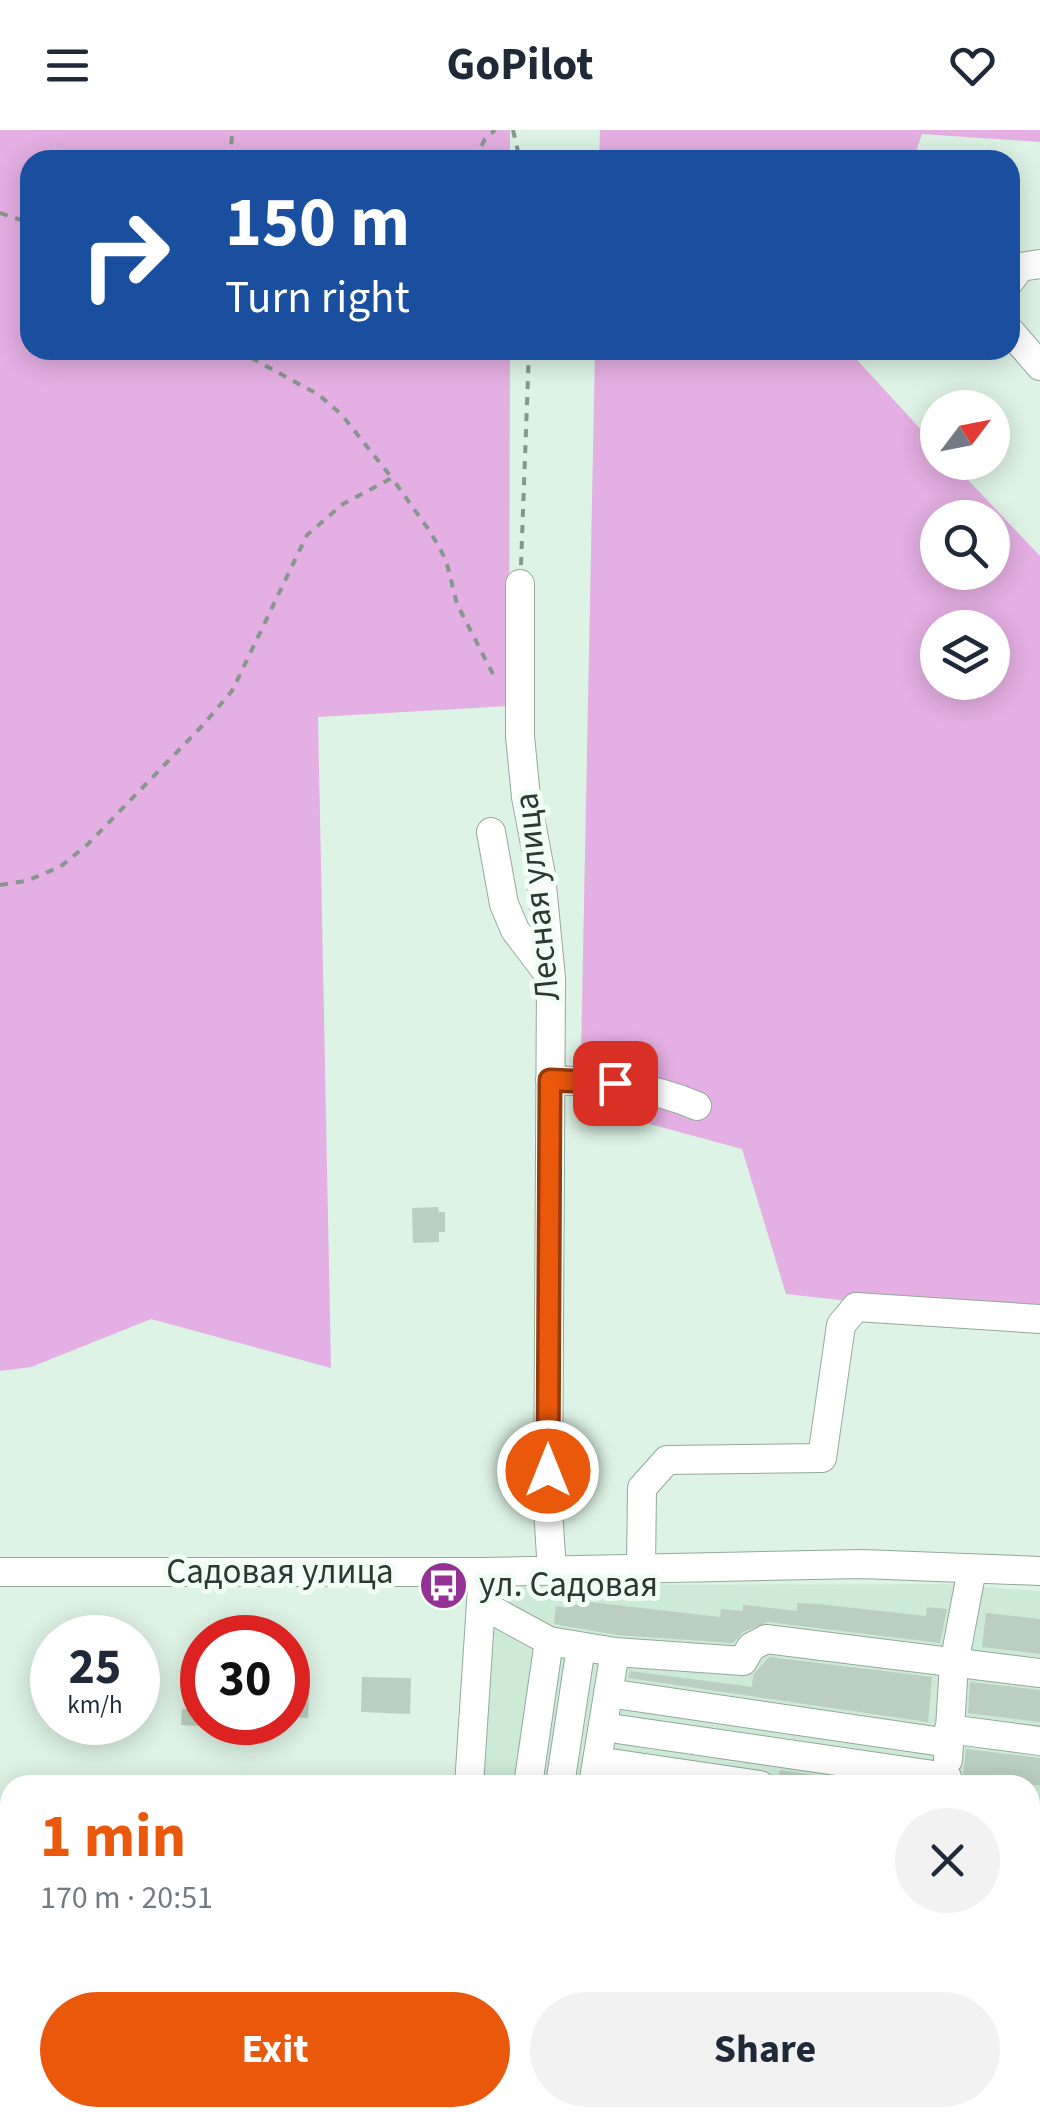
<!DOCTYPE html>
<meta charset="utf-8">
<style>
body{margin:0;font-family:"Source Sans 3",sans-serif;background:#f2f2f3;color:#1f2937;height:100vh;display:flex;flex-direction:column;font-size:38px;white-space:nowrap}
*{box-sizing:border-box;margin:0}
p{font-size:32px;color:#747a83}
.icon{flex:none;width:55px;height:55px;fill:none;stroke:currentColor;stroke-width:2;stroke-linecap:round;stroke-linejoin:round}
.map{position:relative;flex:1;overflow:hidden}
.panel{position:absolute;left:0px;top:1645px;width:1040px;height:352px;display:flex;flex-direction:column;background:#fff;border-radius:30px 30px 0 0;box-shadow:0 5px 25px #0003}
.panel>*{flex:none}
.banner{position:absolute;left:20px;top:20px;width:1000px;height:210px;border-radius:30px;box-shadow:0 5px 25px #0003;background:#1a4fa0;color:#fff;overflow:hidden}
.needle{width:65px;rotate:58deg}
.controls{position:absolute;left:920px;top:260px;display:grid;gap:20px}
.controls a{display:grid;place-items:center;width:90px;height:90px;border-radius:50%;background:#fff;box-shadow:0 5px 25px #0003;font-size:50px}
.speed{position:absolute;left:30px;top:1485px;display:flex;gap:20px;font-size:50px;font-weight:700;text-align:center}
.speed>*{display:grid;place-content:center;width:130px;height:130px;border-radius:50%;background:#fff;box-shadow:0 5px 25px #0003;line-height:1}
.speed small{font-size:25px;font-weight:400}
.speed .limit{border:15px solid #d22;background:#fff;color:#111}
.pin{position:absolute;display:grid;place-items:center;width:85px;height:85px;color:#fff;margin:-42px;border-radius:20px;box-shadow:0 5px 15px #0006}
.me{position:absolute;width:110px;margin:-55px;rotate:0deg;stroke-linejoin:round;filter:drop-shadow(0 0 8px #0008)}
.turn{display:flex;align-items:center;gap:35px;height:210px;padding:0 40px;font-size:45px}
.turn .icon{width:130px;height:130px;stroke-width:2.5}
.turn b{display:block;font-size:70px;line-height:85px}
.round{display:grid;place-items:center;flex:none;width:105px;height:105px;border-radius:52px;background:#f2f2f3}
.headline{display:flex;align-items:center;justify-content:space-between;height:170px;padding:0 40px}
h1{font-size:60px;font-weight:700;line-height:75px;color:#ea580c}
.button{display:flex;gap:20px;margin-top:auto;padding:20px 40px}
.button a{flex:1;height:115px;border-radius:60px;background:#ea580c;color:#fff;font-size:40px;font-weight:700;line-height:115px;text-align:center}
.button a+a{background:#f2f2f3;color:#1f2937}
header{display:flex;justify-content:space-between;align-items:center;height:130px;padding:0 40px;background:#fff;font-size:45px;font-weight:700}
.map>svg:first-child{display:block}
.built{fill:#cdead7}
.green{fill:#e4afe2;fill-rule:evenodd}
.water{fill:#97e9b8}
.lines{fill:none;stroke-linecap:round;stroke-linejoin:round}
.stream{stroke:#97e9b8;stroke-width:5}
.building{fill:#bacfc1}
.minor-casing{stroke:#94a99b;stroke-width:30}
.path{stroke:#87978d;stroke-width:4;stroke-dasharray:8 8;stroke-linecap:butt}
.minor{stroke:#fff;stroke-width:28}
.route-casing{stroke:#983908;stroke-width:25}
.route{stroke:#ea580c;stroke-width:18}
.labels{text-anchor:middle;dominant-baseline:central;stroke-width:10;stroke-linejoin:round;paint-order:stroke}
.street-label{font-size:35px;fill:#2e3731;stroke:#f1fef5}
.poi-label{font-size:35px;fill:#2e3731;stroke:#f1fef5;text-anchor:start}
</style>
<header><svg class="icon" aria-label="menu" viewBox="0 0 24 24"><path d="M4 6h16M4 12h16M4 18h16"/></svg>GoPilot<svg class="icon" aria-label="heart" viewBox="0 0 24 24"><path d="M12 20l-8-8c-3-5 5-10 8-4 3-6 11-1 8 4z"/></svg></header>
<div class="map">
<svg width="1040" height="1997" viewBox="0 0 1040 1997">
<rect width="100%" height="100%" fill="#ddf3e5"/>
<!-- built -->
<path class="built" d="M944,1454L1040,1461V1997H438L444,1988H1030V1655H475L492,1455Z"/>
<!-- green -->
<path class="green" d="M0,0H510V30H30V220H510L509,576L318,587L331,1238L151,1189L31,1237L0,1241Z
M600,0H1040V12L922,4L913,30H599Z
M595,220H848L937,317L938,332L952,333L1040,426V1187L998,1188L786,1164L742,1019L580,975ZM938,388H992V442H938ZM938,498H992V552H938Z
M0,1710L10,1711V1988H316L327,1997H0Z"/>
<!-- water -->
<path class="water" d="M208,1988H274L301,1997H200Z"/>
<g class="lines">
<!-- stream -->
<path class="stream" d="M0,1882L10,1889"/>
</g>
<!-- building -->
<path class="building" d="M438,1077L439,1082H445V1102H439V1112L413,1113L412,1078Z
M580,1471L720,1487L721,1479L743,1481V1475L797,1481V1473L818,1474L926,1486L927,1477L947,1479L940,1513L768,1492L743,1502L733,1513L617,1505L554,1494L556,1476L567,1478V1473L579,1475Z
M986,1483L1040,1489V1524L982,1517Z
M769,1527L932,1547L928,1592L628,1548L630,1541L752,1557L753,1545Z
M288,1537L310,1539L308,1588L288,1587Z
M362,1547L411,1548L410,1584L361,1582Z
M970,1552L1040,1560V1592L968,1583Z
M182,1579H202V1596L181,1595Z
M966,1619L1040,1628V1655H962Z
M780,1640L880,1655H814L778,1650Z"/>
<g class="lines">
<defs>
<path id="minor" d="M1010,151L1020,137L1040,134
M1010,201L1040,236
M520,454V606L526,667L541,745L551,848L548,1380L552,1441
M491,702L504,774L515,800L550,846
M550,950C602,952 649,955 697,976
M641,1439L642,1358L667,1330L822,1328L841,1195L856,1177L1040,1189
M0,1442H483L862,1434L1040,1441
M481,1474L549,1511L615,1522L743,1531L751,1517L766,1509L1040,1543
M608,1563L949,1613
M603,1597L947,1647
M949,1599L1040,1611
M948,1630L954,1534L972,1439
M597,1631L760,1655
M469,1655L482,1458
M528,1655L549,1511
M560,1655L581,1517
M593,1655L615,1522
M1030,1721L1040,1722
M1030,1850L1040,1852
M1030,1986L1040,1988
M525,1988L561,1997
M776,1988L817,1997
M479,1997L481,1988"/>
</defs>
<!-- minor casing -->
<use href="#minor" class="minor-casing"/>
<!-- path -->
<path class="path" d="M513,0L520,30
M229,30L233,0
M474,30L485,9L495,0
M0,83L30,93
M237,220L319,265L342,285L392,348
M521,435L529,220
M0,755L26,751L60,737L88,714L202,596L232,561L307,405L343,374L392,348L431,403L446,430L457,474L496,550
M422,1997L426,1988"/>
<!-- minor -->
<use href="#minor" class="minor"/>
</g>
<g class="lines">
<defs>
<path id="route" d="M548,1341L550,950L615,953"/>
</defs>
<!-- route casing -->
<use href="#route" class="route-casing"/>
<!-- route -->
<use href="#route" class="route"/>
</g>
<!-- icons -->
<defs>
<symbol id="bus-disc" viewBox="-11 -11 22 22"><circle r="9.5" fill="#953095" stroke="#f1fef5"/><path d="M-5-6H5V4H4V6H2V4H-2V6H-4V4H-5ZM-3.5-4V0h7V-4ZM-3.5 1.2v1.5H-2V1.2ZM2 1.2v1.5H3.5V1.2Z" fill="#fff"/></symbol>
</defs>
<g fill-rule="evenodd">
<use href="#bus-disc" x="416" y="1428" width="55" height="55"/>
</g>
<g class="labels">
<!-- street labels -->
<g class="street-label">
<text transform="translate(537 767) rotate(-96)">Лесная улица</text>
<text x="280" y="1442">Садовая улица</text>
</g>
<!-- poi labels -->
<g class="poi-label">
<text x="479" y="1455">ул. Садовая</text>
</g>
</g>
</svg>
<div class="controls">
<a><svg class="needle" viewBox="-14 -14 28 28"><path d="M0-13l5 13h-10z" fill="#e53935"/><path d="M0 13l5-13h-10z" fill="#747a83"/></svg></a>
<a><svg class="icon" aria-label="search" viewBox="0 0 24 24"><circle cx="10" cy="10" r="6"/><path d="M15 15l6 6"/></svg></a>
<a><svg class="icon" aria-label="layers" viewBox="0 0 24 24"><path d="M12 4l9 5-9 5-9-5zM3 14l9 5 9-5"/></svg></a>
</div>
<div class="speed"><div>25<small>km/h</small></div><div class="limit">30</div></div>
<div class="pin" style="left:615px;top:953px;background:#d93025"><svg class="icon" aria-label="arrive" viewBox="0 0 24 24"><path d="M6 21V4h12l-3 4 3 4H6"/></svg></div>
<svg class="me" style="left:548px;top:1341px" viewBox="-20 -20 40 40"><circle r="17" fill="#ea580c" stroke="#fff" stroke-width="3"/><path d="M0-11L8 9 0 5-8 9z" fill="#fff"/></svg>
<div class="banner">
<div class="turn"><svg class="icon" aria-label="right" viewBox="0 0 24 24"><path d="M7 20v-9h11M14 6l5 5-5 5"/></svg><div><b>150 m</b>Turn right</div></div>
</div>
<section class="panel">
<div class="headline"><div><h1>1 min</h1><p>170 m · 20:51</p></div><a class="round"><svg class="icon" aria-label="close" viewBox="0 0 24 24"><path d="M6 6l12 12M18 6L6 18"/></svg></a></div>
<div class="button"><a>Exit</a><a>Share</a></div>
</section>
</div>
